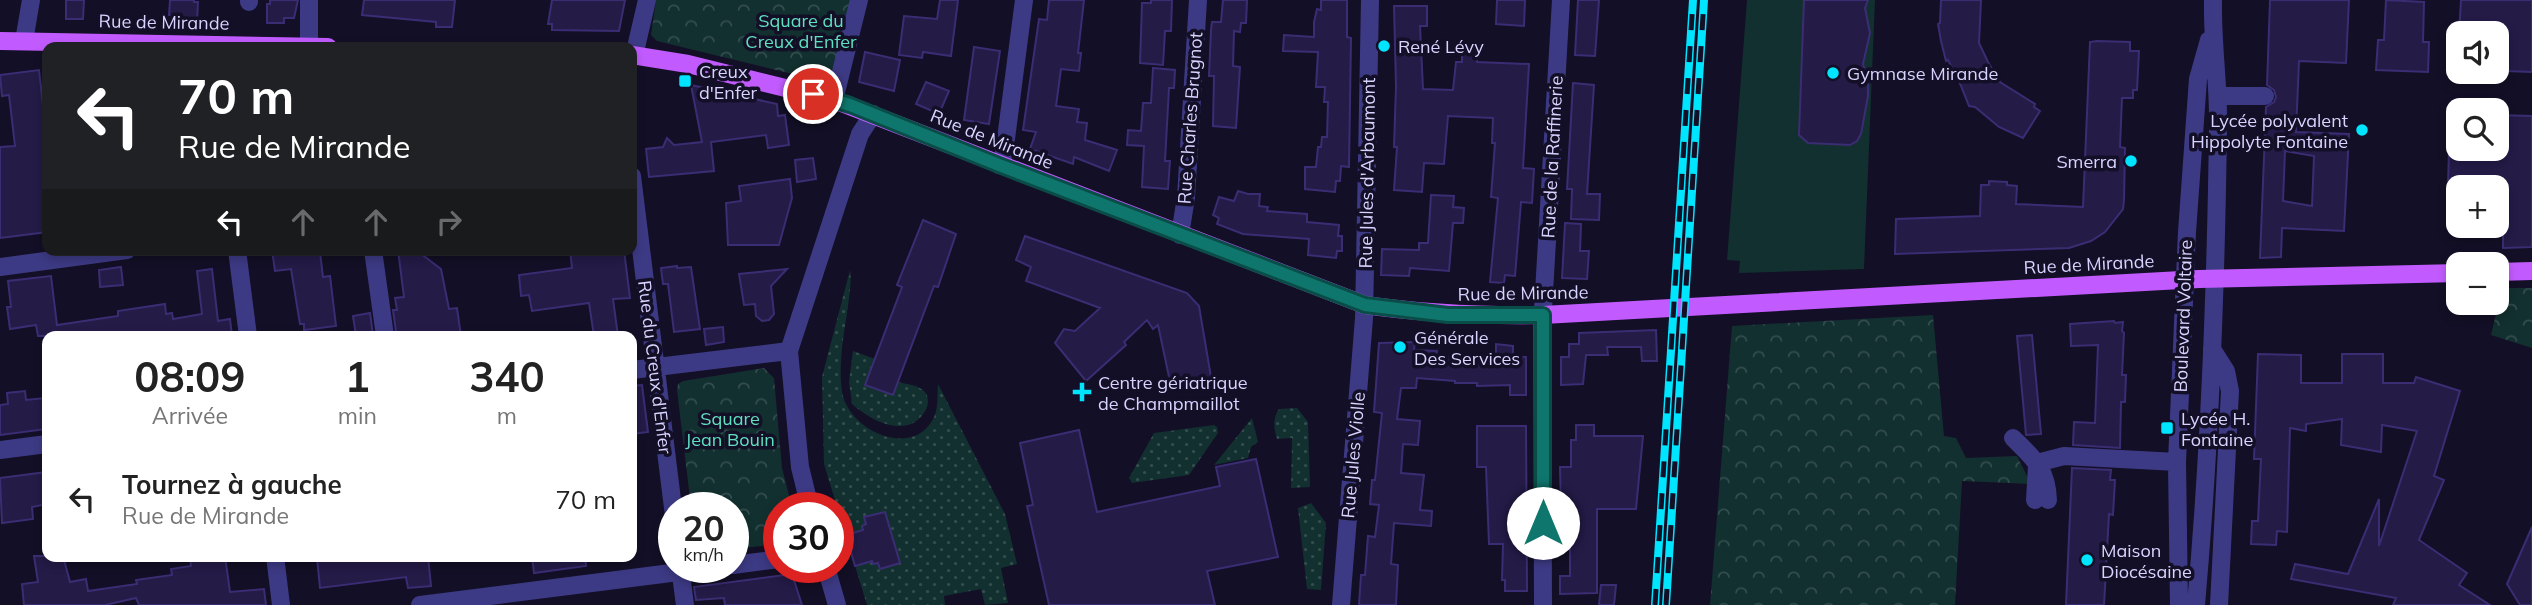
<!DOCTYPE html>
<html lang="fr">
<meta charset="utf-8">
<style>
body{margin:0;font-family:Mulish,sans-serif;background:#f2f2f2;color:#222;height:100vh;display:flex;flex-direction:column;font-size:26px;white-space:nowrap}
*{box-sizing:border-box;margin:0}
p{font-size:23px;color:#767676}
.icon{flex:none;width:38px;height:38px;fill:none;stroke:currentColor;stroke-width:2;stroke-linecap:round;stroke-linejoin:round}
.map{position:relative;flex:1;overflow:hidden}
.drawer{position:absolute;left:42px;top:331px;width:595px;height:231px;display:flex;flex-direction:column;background:#fff;border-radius:14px;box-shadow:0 4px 10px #0003}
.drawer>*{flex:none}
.guide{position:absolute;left:42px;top:42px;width:595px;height:214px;border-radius:14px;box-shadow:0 4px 10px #0003;background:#202124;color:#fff;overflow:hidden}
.fabs{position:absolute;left:2446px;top:21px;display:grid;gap:14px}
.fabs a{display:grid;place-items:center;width:63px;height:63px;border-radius:14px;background:#fff;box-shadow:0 4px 10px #0003;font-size:35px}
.speed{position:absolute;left:658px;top:492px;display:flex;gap:14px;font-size:35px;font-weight:700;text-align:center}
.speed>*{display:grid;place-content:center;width:91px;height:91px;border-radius:50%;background:#fff;box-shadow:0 4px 10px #0003;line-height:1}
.speed small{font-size:18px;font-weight:400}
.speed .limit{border:10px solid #d22;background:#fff;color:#111}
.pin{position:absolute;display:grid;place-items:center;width:60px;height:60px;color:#fff;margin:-30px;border:4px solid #fff;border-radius:50%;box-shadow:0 2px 7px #0007}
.me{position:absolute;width:77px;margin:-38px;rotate:0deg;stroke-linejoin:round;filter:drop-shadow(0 0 5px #0008)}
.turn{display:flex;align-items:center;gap:24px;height:147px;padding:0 21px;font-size:32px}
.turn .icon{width:91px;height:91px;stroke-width:2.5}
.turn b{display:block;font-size:49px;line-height:60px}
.lanes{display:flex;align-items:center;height:66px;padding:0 21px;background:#0003;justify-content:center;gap:35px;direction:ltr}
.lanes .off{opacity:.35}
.eta{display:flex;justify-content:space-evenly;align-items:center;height:119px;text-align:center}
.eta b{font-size:42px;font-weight:700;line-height:49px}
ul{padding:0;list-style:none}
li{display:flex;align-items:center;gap:21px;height:98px;padding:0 21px}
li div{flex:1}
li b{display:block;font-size:26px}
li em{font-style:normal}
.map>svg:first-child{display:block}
.grass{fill:url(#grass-dots)}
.forest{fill:url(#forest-crowns)}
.pitch{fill:#12302f}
.building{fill:#241b47;stroke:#3b2d73;stroke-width:2;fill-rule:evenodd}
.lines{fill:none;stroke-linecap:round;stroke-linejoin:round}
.minor{stroke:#3d3a85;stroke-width:18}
.major{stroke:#c25bff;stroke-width:18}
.rail-casing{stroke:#00e5ff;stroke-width:8}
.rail{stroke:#130f26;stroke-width:5;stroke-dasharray:16;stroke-linecap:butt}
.route-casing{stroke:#0a4d48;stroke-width:18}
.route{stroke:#0f766e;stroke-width:12}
.poi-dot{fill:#00e5ff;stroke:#130f26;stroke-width:2.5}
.labels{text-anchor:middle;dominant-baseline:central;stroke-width:7;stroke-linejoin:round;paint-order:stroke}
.park-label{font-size:18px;fill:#5fe0c0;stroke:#130f26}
.street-label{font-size:18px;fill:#d9d4ff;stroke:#130f26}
.poi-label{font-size:18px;fill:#d9d4ff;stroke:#130f26;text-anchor:start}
</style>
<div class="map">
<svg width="2532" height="605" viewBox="0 0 2532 605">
<defs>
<pattern id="grass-dots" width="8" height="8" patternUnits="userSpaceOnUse" patternTransform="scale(1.75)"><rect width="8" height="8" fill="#12302f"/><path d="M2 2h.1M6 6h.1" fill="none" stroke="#344d4e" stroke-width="1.8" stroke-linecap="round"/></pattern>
<pattern id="forest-crowns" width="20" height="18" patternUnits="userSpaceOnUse" patternTransform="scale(1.75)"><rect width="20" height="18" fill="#12302f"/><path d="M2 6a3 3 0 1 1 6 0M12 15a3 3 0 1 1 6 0" fill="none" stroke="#344d4e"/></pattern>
</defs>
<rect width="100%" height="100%" fill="#130f26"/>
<!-- grass -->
<path class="grass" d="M850,270C852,281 849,295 848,307C844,332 838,366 842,392C848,429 909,459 932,421C939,410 937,396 938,384L1005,514L1017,564L1001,568L1008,603L985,605L981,589L944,596L945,605H867L824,464L822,377Z
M853,351L875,359L866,385L893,395L898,382C906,384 918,385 924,391C935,403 921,422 908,425C888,430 866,416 852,404L849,382Z
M1297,408L1308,422L1310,487L1291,488L1292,438L1277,439C1274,428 1272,419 1279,409Z
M1252,418L1258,442L1251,447L1248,458L1214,465Z
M1214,425L1217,427L1218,433L1189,475L1132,483L1129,478L1154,433Z
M1311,503L1326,523L1321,590L1307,589L1298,508Z"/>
<!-- forest -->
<path class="forest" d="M656,0H853L838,68L817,80L657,41L651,35Z
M2502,288H2532V348L2491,335Z
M1933,315L1944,436L1956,438L1966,458L2017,456L2031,484L1962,481L1955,605H1710L1732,326Z
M764,368L774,378L782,468L792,507L779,508V544L733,549V508L691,507L677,390L678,384L683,381Z"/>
<!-- pitch -->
<path class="pitch" d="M1747,0H1875L1864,269L1739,273L1740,261L1727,260Z"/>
<!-- building -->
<path class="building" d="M66,0H84L83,19H66Z
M170,0H194V2H198L197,22L180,21V15H169Z
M270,0H298L294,18H284V23H267V4H270Z
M364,0H455L452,27H436V22L362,15Z
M552,0H625L619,31L552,30V24H548Z
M940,0H958L951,56L923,52L922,58L899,55L904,16L937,19Z
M1049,0H1084L1078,53H1081L1079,71L1061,69L1056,106L1079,109L1077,122L1087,123L1085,140L1117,150L1109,171L1074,157L1073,164L1030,149L1036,132L1023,130L1039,19L1047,20Z
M1151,0H1172L1171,31H1165L1163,65L1140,63L1142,3H1151Z
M1223,0H1247L1246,23H1241L1240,32L1234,31L1233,66L1240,67L1236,128L1213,126L1214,76H1209L1211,30L1212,22H1221Z
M1321,0H1347V37L1351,38L1349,167L1341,166L1340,181H1336L1335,192L1305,189V167H1316L1318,147H1321L1322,137H1327L1328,102H1324L1325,87H1316L1318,52L1283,51L1284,35L1314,37V22L1317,9L1321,10Z
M1497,0H1525L1524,26L1496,24Z
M1578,0H1599L1595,56L1575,55Z
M1804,0H1868L1865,8L1870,33L1863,64L1868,84V96L1861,134L1857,141L1850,145L1808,143L1799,135Z
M1941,0H1981L1979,43L1988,62L2000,82L2035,104L2034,107L2040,111L2023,138L1999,127L1975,107L1969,106L1961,86L1948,60L1946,61L1941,41L1938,24L1940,23Z
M2270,0H2349L2346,63L2299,61L2296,132L2349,134L2344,231L2282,228L2281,257L2260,258L2266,107L2274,102L2276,97L2274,90L2267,85ZM2285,151L2314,156L2312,206L2283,201Z
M2386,0L2424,2L2423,42H2429L2428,72L2376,70L2378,40H2384Z
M2461,0H2532V72L2506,71L2508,33H2459Z
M1394,6H1427V26H1420L1423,89L1453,90L1456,62H1462V50L1477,51V62L1529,64L1523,168L1534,169L1532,203L1521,202L1515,276L1505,275L1504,283L1490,282L1498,198L1491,197L1495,143H1492L1493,118L1448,116L1444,164L1424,163L1422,192L1394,190L1397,147H1394L1396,86Z
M2097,41L2130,42V51H2139L2137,90H2133V98H2122L2120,147L2125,148L2124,200L2123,209L2105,232L2091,241L2069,248L1895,254L1896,219L1980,216L1981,185H1989V181L2007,182V185L2017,186L2016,204L2083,207L2090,42Z
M974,47L1000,51L989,124L964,120Z
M865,52L900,60L894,91L859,82Z
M1153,68L1175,70L1174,88H1169L1165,161H1170L1168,189L1142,187L1144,146L1127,145L1128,130L1141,131L1143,103H1151Z
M39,70L47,140V232L0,238V147L15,146L9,95L2,96L0,75Z
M926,82L949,91L939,114L916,104Z
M1573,83L1594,85L1587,194H1600L1599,220L1571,219L1572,189H1567Z
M691,85L777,104L778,116L785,115L789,145L768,148L766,135L711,142L714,171L649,177L646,149L663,147L667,138L674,145L702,142Z
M2497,115L2532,116V247L2503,248V231H2497V187H2448L2449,149H2497Z
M813,158L816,179L797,182L795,160Z
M790,179L792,198L779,245H728L726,203L741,201L739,186Z
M1238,191L1248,194H1260L1259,206L1268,207L1267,211L1307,214V222L1339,225L1338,236H1342V251H1337L1336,258L1308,255L1309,239L1243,234L1217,224L1219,218L1213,215L1219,197L1234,201Z
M1431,195L1454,196L1453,207L1464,208L1463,223H1453L1449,271L1410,268L1409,276L1381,275L1382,249L1419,250V243H1428Z
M923,220L956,234L938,287L934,286L893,395L865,385L902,287L897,285Z
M1565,223L1581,224L1580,251H1589L1587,279L1562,278Z
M1025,236L1187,293L1199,306L1212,383L1172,391L1158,325L1153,329L1147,320L1124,342L1126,345L1086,381L1055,343L1064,329L1075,331L1100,308L1026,281L1031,267L1016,260Z
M272,250L320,252L323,277L330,276L336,326L304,330V324H300L291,269L275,271Z
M398,250H416L441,269L449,309L457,308L461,336H429V334L400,336V332H396L393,310H397L395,298L404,297Z
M570,250H624L630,298L613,299L618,336H594L589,303L532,311L529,295L521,296L519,275L572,268Z
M677,266V268L691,267L700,329L674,332L668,284H663L661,268Z
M121,267L123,285L100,287L99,270Z
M212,269L218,321L230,319L232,336H38L36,325L10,329L7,307H11L8,281L51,276L57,325L118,316V311L165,304L166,314L172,313L173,319L202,314L197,271Z
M787,269L771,286L774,314L769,320L762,321L756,316L755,304L744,305L739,274Z
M370,313L373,335L356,336L353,316Z
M2114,321L2115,323L2123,322L2122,331L2124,333L2122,375H2126L2125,402H2121L2120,448L2073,445L2074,422L2095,423L2098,345L2071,346L2070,324Z
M723,327L724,342L706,345L704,329Z
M1656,330L1657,361H1642L1641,347H1607L1608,355H1586L1583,384L1561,385V357H1569V344H1579V333Z
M2032,335L2041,434L2026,435L2017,336Z
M1415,342L1414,350L1437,351L1436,356L1496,359V344L1513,346V357H1526V395H1510V385L1477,386V383H1455V381L1417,378L1416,388H1401L1397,419L1420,421L1418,445L1403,444L1401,473L1424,475L1420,510L1432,511L1431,526L1394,523L1391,564L1398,565L1396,605H1359L1361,575H1365L1368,536L1375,537L1379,505L1370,504L1372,480H1375L1382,413L1374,412L1379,343Z
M2258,354L2301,355V383H2342V354H2383V383H2414L2416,377L2460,391L2434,476L2444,480L2419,540L2467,573L2459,585L2490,605H2393L2396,598L2291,579L2295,564L2348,574L2379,499V546L2417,431L2382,425L2381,452L2341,445L2342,419L2306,424V431L2290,428L2287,532L2277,531L2276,545L2251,544L2252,521H2258L2261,459H2254Z
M642,385L648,432L632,434V386Z
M25,391L26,400L45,398L47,429L0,435V405L8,404L7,393Z
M1576,425H1594V436H1643L1636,509H1597V593L1560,594V576H1570V509H1561L1560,467H1571V440H1576Z
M1477,426H1526L1527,591H1505V580H1502L1503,544H1489L1486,467H1477Z
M1079,430L1097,512L1220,486L1216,467L1256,459L1278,557L1207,571L1215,605H1049L1027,506L1033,505L1020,443Z
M2072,468L2111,470L2110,480H2115L2113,515L2109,514L2104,605H2066Z
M47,472V504L32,507L33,519L2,523L0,478Z
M885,512L900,563L880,569L878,563L873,564L872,561L855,566L846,535L863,530L862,526L866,524L864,517Z
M2532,527V605H2520L2507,584Z
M34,556H63L70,582L86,579L88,591L137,584L136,580L172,575L171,569L191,566L190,556H225L230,592L264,589L266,605H139L136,598L105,605H24L22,584L38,582Z
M331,556H428L431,586L408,588L406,577L320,588L317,558Z
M532,556H585L586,566L534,573Z
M792,574L802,605H725L724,598L696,600L694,587Z
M1601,585H1616L1614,605H1599Z"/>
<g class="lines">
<!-- minor -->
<path class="minor" d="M309,0V47
M249,2V0
M24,41L31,0
M634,56L647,0
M2219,96H2265
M834,100L859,0
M999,165L1004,154L1024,0
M632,176L674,516
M1180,235L1186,197L1198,0
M237,250L248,336
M373,250L385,336
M0,267L127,250
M2212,349L2226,371L2230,391L2219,605
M632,370L789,351
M2013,438C2034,459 2047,469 2048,500
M0,450L47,444
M2037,463L2064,456L2177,462
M2035,500L2037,466
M810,508L800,467L789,351L860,134L873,114
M275,556L281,605
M733,565L779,559
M680,567L685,605
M826,567L837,605
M420,605L718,567
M1341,605L1364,318L1370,0
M1543,605L1542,327L1561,0
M2179,605L2177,462L2187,232L2198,79L2209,40
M2196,605C2210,446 2216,287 2218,127C2219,85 2212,43 2213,0"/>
<!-- major -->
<path class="major" d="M0,41L328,47
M632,55L688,64L834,100L1365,305C1427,314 1480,316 1543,315L2199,279L2459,273
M2497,272L2532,271"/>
<defs>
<path id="rail" d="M1655,605L1693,0
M1666,605L1704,0"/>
</defs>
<!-- rail casing -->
<use href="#rail" class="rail-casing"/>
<!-- rail -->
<use href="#rail" class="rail"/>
</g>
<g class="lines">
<defs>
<path id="route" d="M813,94L850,105L999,165L1365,305L1448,315H1543V523"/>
</defs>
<!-- route casing -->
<use href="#route" class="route-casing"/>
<!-- route -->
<use href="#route" class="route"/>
</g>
<!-- markers -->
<g class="poi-dot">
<circle cx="1384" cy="46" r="7"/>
<circle cx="1833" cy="73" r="7"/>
<rect x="678" y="74" width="14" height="14" rx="3.5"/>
<circle cx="2362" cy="130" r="7"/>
<circle cx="2131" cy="161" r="7"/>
<circle cx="1400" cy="347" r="7"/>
<path d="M1078.5 381.5h7v7h7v7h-7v7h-7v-7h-7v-7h7z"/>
<rect x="2160" y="421" width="14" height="14" rx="3.5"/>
<circle cx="2087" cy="560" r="7"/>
</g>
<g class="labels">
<!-- park labels -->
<g class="park-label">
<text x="801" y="20">Square du<tspan x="801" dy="21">Creux d'Enfer</tspan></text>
<text x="730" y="418">Square<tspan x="730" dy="21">Jean Bouin</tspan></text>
</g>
<!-- street labels -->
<g class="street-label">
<text transform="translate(164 22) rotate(1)">Rue de Mirande</text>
<text transform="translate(1190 118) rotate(-86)">Rue Charles Brugnot</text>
<text transform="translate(992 139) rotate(22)">Rue de Mirande</text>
<text transform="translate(1552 157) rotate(-87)">Rue de la Raffinerie</text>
<text transform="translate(1367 173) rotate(-89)">Rue Jules d'Arbaumont</text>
<text transform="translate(2089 264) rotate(-3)">Rue de Mirande</text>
<text transform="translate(1523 293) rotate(-1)">Rue de Mirande</text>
<text transform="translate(2183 316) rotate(-88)">Boulevard Voltaire</text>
<text transform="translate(655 367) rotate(83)">Rue du Creux d'Enfer</text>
<text transform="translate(1353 455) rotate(-85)">Rue Jules Violle</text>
</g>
<!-- poi labels -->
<g class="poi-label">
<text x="1398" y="46">René Lévy</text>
<text x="699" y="71">Creux<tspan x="699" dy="21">d'Enfer</tspan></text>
<text x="1847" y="73">Gymnase Mirande</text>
<text x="2348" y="120" text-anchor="end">Lycée polyvalent<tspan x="2348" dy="21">Hippolyte Fontaine</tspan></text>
<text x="2117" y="161" text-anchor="end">Smerra</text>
<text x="1414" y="337">Générale<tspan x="1414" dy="21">Des Services</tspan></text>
<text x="1098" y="382">Centre gériatrique<tspan x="1098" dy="21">de Champmaillot</tspan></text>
<text x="2181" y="418">Lycée H.<tspan x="2181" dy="21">Fontaine</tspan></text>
<text x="2101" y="550">Maison<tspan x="2101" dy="21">Diocésaine</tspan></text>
</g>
</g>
</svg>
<div class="fabs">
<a><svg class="icon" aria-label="sound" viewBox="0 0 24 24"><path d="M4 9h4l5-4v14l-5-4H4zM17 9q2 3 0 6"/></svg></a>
<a><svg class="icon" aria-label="search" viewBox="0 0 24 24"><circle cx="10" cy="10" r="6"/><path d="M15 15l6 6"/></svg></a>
<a>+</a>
<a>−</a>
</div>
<div class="speed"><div>20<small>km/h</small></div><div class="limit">30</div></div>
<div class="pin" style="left:813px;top:94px;background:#d93025"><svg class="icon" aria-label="arrive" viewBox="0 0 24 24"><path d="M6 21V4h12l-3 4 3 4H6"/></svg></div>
<svg class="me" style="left:1543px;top:523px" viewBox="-20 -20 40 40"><circle r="19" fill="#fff"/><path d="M0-13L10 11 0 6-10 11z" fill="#0f766e"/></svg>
<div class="guide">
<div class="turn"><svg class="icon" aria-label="left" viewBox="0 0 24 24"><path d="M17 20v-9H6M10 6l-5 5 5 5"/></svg><div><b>70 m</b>Rue de Mirande</div></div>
<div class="lanes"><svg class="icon" aria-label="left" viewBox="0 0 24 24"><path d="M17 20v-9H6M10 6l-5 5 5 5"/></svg><svg class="icon off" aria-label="ahead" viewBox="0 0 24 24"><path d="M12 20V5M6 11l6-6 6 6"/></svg><svg class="icon off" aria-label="ahead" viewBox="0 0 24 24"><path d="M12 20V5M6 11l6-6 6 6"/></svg><svg class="icon off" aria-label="right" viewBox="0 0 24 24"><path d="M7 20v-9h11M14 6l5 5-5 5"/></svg></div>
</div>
<section class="drawer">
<div class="eta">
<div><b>08:09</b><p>Arrivée</p></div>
<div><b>1</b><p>min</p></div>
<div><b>340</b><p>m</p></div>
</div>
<ul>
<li><svg class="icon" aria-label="left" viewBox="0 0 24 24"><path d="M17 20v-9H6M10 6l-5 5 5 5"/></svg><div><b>Tournez à gauche</b><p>Rue de Mirande</p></div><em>70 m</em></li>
</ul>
</section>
</div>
